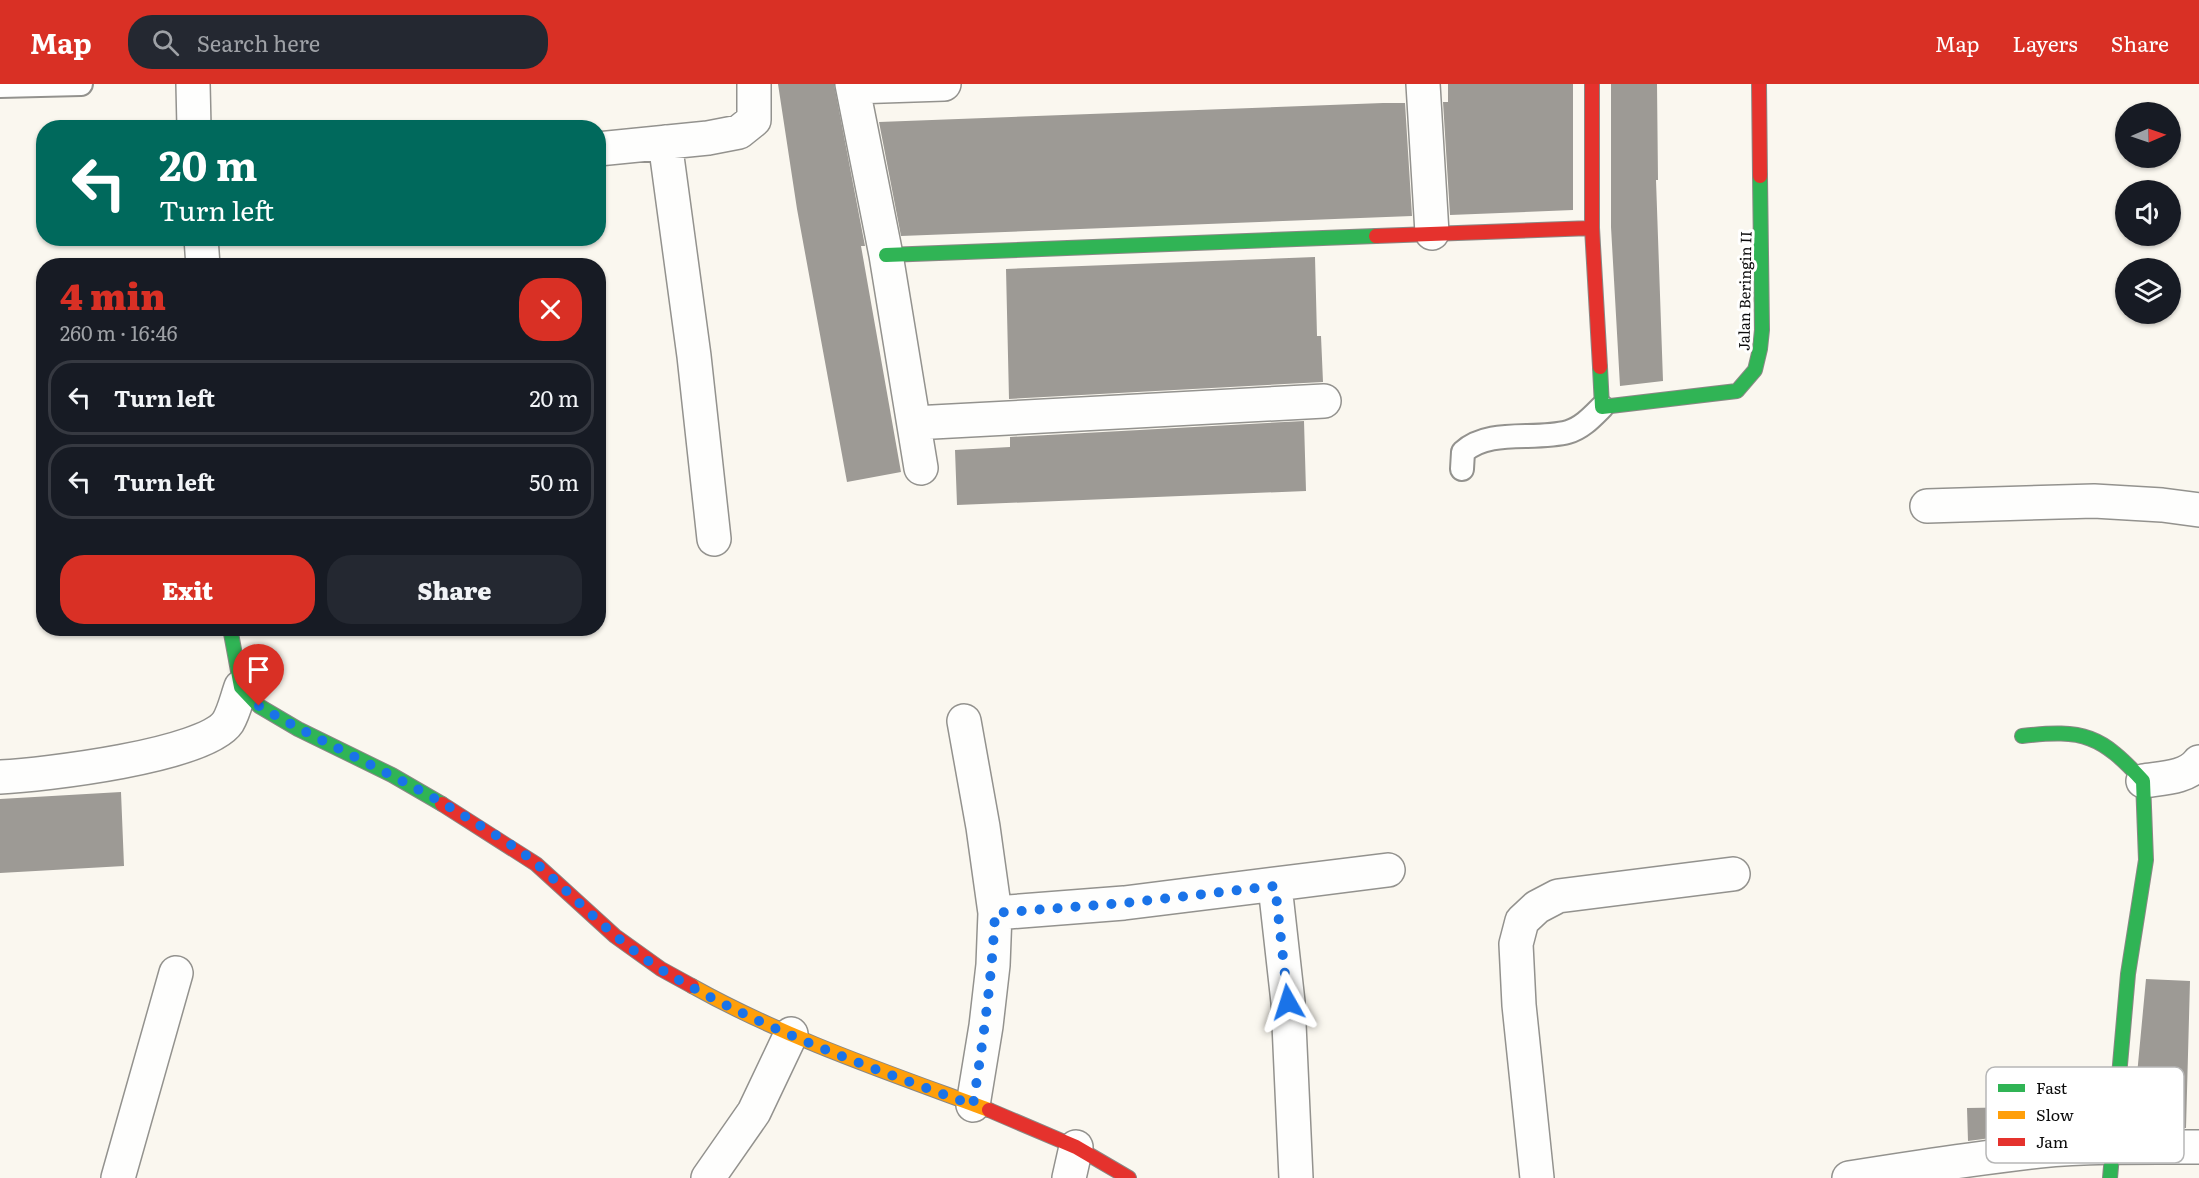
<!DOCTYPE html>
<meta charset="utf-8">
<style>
body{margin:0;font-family:Literata,serif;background:#242831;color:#f1f3f6;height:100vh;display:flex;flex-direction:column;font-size:22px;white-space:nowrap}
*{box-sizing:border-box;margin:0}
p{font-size:20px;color:#9ea1a6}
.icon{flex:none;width:33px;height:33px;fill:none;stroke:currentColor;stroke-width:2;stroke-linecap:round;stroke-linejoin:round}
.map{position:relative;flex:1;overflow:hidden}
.panel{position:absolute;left:36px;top:174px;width:570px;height:378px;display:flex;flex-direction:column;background:#171b24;border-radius:24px;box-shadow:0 2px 4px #0004}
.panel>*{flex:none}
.banner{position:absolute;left:36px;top:36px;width:570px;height:126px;border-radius:24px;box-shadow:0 2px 4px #0004;background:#00695c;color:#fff;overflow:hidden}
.needle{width:39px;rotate:88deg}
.buttons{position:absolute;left:2115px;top:18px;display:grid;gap:12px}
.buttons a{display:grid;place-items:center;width:66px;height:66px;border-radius:50%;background:#171b24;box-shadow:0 2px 4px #0004;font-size:30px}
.pin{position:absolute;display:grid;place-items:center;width:51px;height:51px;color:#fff;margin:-62px -26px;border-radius:50% 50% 50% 0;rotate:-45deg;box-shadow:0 0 6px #0007}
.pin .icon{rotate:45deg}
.me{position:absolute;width:66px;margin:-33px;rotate:354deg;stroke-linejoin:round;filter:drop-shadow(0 0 4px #0008)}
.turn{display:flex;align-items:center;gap:21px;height:126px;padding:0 24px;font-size:27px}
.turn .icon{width:78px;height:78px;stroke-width:2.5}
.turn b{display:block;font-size:42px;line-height:51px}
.round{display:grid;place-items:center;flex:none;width:63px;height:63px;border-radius:24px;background:#242831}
.overview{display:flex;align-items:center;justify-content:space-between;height:102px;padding:0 24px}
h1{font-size:36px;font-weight:800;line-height:45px;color:#d93025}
.primary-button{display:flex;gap:12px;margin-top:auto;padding:12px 24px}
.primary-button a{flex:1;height:69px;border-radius:24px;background:#d93025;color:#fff;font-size:24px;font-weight:800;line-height:69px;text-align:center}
.primary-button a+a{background:#242831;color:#f1f3f6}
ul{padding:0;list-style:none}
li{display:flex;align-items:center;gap:18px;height:75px;margin:0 12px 9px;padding:0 12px;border:3px solid #363941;border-radius:24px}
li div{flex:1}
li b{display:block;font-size:22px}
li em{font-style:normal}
header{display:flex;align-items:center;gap:36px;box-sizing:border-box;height:84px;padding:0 30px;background:#d93025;color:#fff}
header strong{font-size:28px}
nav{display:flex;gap:33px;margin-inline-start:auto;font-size:21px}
.search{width:420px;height:54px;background:#242831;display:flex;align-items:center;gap:15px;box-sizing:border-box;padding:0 21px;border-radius:24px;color:#9ea1a6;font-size:22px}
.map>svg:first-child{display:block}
.building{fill:#9d9a95}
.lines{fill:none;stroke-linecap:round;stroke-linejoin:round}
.lane-casing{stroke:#93928e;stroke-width:26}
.street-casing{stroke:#93928e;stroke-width:36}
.fast-casing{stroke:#8a8885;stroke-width:16}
.slow-casing{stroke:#8a8885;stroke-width:16}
.jam-casing{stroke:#8a8885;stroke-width:16}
.lane{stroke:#fefefd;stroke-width:22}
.street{stroke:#fefefd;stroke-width:33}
.fast{stroke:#30b455;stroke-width:14}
.slow{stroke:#ff9f0a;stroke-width:14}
.jam{stroke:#e5322d;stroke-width:14}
.route{stroke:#1a73e8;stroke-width:10;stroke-dasharray:0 18}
.labels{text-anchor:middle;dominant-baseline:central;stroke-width:6;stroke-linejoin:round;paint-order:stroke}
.street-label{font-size:15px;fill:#0c0c0c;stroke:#fff}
.key{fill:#fff;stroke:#b6b6b6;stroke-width:1.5}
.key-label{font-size:16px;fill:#0c0c0c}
</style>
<header>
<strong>Map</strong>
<div class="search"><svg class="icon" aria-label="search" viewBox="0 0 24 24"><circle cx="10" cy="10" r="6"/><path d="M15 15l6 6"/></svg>Search here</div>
<nav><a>Map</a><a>Layers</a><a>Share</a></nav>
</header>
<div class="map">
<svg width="2199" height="1094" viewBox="0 0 2199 1094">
<rect width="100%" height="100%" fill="#faf7ef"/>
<!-- building -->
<path class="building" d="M778,0H834L865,162H861L901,388L847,398L797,125Z
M1448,0H1573V126L1450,131L1443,18H1448Z
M1611,0H1657L1658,96H1656L1663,297L1620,302L1611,143Z
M1383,19H1405L1412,132L901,152L879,38Z
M1315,173L1317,252H1321L1323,298L1009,315L1006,185Z
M1304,337L1306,407L957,421L955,366L1010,363V353Z
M121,708L124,782L0,789V715Z
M2146,895L2190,897L2186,1044H2132Z
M2029,1023V1049L1968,1057L1967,1024Z"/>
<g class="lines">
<defs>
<path id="lane" d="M0,2L81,0
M1462,385L1463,368C1489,344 1535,357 1568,348C1582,344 1592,333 1602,323"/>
<path id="street" d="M193,0L194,44
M852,0L886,171L921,384
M1423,0L1432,149
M853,3L944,0
M665,58L694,272L714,455
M598,65L708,54L739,48L754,36V0
M201,154L203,182
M914,339L1324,317
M1927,422L2094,417L2162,421L2199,426
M964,637L983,743L995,829L993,881L986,942L973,1021
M0,693C42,691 206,672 228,638C234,628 237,614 241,603
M2143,697C2162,694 2187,694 2199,678
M1275,802L1288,918L1296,1094
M995,829L1124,819L1388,786
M118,1094L176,889
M708,1094L754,1028L791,950
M1069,1094L1076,1063
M1537,1094L1519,921L1516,860L1522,837L1537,823L1558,812L1733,790
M1849,1094C1912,1084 1975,1074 2039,1067C2092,1062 2146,1063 2199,1063"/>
<path id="fast" d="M886,171L1376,152
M1600,283L1602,323L1737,307L1755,286L1760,265L1762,246L1760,92
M230,544L241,603L259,622L298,645L392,691L442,720
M2022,652C2084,645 2101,651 2143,697L2146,776L2128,890L2110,1094"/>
<path id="slow" d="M692,902C785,954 889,989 989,1026"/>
<path id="jam" d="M1592,0V144L1600,283
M1759,0L1760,92
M1376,152L1592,144
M442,720L536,780L615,852L661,885L692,902
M989,1026L1076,1063L1129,1094"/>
</defs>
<!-- lane casing -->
<use href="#lane" class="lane-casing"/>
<!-- street casing -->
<use href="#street" class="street-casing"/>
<!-- fast casing -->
<use href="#fast" class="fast-casing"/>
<!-- slow casing -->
<use href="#slow" class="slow-casing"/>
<!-- jam casing -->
<use href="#jam" class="jam-casing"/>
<!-- lane -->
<use href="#lane" class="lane"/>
<!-- street -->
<use href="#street" class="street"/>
<!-- fast -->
<use href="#fast" class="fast"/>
<!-- slow -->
<use href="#slow" class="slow"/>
<!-- jam -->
<use href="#jam" class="jam"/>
</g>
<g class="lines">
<!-- route -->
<path class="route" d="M259,622C327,662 400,692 466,733C490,748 517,763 538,781C579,817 615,857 662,886C758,944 868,983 973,1021C983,957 992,894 995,829L1125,819L1275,802L1288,918"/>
</g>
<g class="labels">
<!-- street labels -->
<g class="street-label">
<text transform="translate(1744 207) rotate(-89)">Jalan Beringin II</text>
</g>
</g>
<!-- legend -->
<rect x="1986" y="983" width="198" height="96" rx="9" class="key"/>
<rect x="1998" y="1000" width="27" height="8" fill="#30b455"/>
<rect x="1998" y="1027" width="27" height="8" fill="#ff9f0a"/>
<rect x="1998" y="1054" width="27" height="8" fill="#e5322d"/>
<g class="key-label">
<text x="2036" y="1010">Fast</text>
<text x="2036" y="1037">Slow</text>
<text x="2036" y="1064">Jam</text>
</g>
</svg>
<div class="buttons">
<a><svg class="needle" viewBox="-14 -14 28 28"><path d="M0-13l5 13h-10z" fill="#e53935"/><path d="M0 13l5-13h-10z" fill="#9ea1a6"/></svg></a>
<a><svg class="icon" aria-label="sound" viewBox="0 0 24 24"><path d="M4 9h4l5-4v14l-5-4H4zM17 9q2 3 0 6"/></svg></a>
<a><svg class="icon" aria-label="layers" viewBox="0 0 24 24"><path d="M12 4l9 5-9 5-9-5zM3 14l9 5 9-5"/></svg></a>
</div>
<div class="pin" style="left:259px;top:622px;background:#d93025"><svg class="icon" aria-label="arrive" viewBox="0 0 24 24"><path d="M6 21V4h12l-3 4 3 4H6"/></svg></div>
<svg class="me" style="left:1288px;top:918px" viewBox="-20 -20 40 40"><path d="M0-17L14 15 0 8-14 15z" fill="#1a73e8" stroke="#fff" stroke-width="4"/></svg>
<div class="banner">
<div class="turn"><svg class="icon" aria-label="left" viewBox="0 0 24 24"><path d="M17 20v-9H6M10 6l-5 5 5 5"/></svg><div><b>20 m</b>Turn left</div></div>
</div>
<section class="panel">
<div class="overview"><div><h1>4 min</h1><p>260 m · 16:46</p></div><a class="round" style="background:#d93025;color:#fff"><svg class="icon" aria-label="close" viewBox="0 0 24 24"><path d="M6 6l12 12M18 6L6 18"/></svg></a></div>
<ul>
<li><svg class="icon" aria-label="left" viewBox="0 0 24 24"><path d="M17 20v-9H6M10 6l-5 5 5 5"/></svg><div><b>Turn left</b></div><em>20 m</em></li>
<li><svg class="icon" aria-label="left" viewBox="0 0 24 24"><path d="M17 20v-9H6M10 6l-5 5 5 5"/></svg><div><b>Turn left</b></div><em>50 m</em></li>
</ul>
<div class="primary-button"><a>Exit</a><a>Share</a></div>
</section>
</div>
